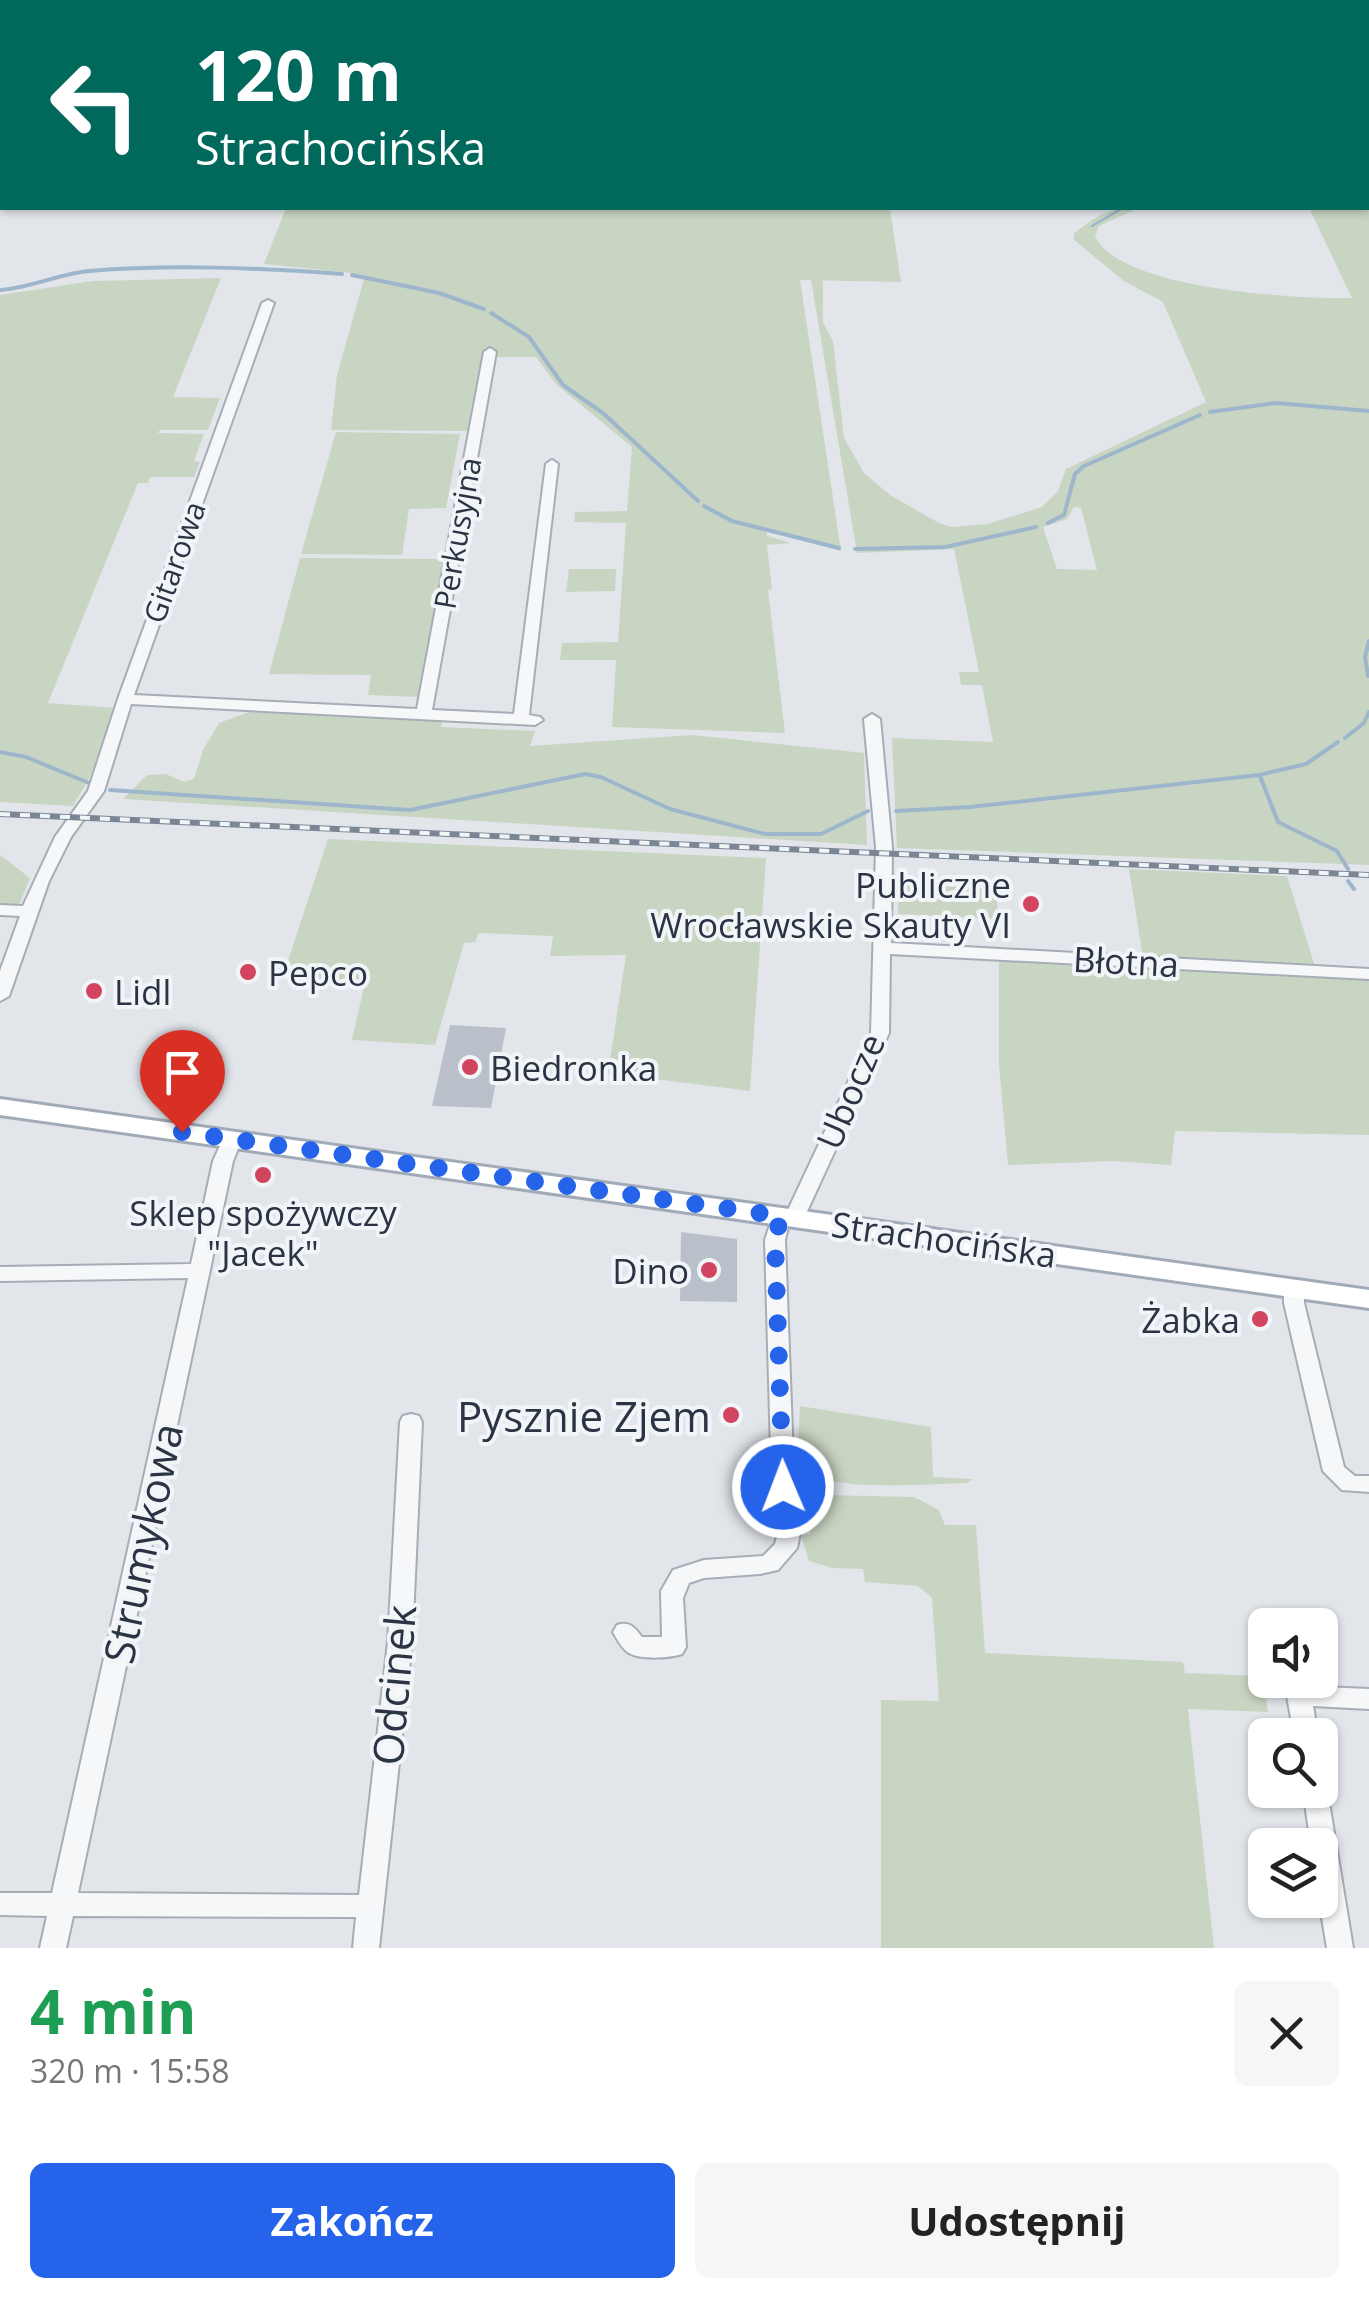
<!DOCTYPE html>
<html lang="pl">
<meta charset="utf-8">
<style>
body{margin:0;font-family:"Open Sans",sans-serif;background:#f6f6f6;color:#222;height:100vh;display:flex;flex-direction:column;font-size:38px;white-space:nowrap}
*{box-sizing:border-box;margin:0}
p{font-size:32px;color:#767676}
.icon{flex:none;width:55px;height:55px;fill:none;stroke:currentColor;stroke-width:2;stroke-linecap:round;stroke-linejoin:round}
.map{position:relative;height:1948px;overflow:hidden}
.sheet{display:flex;flex-direction:column;background:#fff;flex:1}
.sheet>*{flex:none}
.guide{position:absolute;left:0px;top:0px;width:1370px;height:210px;box-shadow:0 2px 8px #0004;background:#00695c;color:#fff;overflow:hidden}
.controls{position:absolute;left:1248px;top:1608px;display:grid;gap:20px}
.controls a{display:grid;place-items:center;width:90px;height:90px;border-radius:15px;background:#fff;box-shadow:0 2px 8px #0004;font-size:50px}
.pin{position:absolute;display:grid;place-items:center;width:85px;height:85px;color:#fff;margin:-102px -42px;border-radius:50% 50% 50% 0;rotate:-45deg;box-shadow:0 0 10px #0007}
.pin .icon{rotate:45deg}
.me{position:absolute;width:110px;margin:-55px;rotate:359deg;stroke-linejoin:round;filter:drop-shadow(0 0 8px #0008)}
.turn{display:flex;align-items:center;gap:35px;height:210px;padding:0 30px;font-size:45px}
.turn .icon{width:130px;height:130px;stroke-width:2.5}
.turn b{display:block;font-size:70px;line-height:85px}
.round{display:grid;place-items:center;flex:none;width:105px;height:105px;border-radius:15px;background:#f6f6f6}
.overview{display:flex;align-items:center;justify-content:space-between;height:170px;padding:0 30px}
h1{font-size:60px;font-weight:700;line-height:75px;color:#1e9e55}
.button{display:flex;gap:20px;margin-top:auto;padding:20px 30px}
.button a{flex:1;height:115px;border-radius:15px;background:#2563eb;color:#fff;font-size:40px;font-weight:700;line-height:115px;text-align:center}
.button a+a{background:#f6f6f6;color:#222}
.map>svg:first-child{display:block}
.green{fill:#c9d5c3;fill-rule:evenodd}
.lines{fill:none;stroke-linecap:round;stroke-linejoin:round}
.stream-far1{stroke:#9db6cc;stroke-width:2.5}
.stream{stroke:#9db6cc;stroke-width:4}
.canal{fill:#9db6cc;fill-rule:evenodd}
.building{fill:#b9c0c9}
.minor-casing{stroke:#a7adb6;stroke-width:4}
.major-casing{stroke:#a1abb7;stroke-width:6}
.minor{fill:#f5f7f9;fill-rule:evenodd}
.major{fill:#fff;fill-rule:evenodd}
.rail-casing{stroke:#7b8695;stroke-width:6}
.rail{stroke:#f2f5f8;stroke-width:4;stroke-dasharray:10;stroke-linecap:butt}
.route{stroke:#2563eb;stroke-width:18;stroke-dasharray:0 32.4}
.poi-dot{fill:#d24561;stroke:#f2f5f8;stroke-width:4}
.labels{text-anchor:middle;dominant-baseline:central;stroke-width:8;stroke-linejoin:round;paint-order:stroke}
.far-street-label{font-size:30px;fill:#2a3444;stroke:#f2f5f8}
.poi-label{font-size:35px;fill:#2a3444;stroke:#f2f5f8;text-anchor:end}
.street-label{font-size:35px;fill:#2a3444;stroke:#f2f5f8}
.near-poi-label{font-size:42px;fill:#2a3444;stroke:#f2f5f8;text-anchor:end}
.near-street-label{font-size:42px;fill:#2a3444;stroke:#f2f5f8}
</style>
<div class="map">
<svg width="1369" height="1948" viewBox="0 0 1369 1948">
<rect width="100%" height="100%" fill="#e2e6eb"/>
<!-- green -->
<path class="green" d="M367,0H1233L1246,2H366Z
M1369,17V865L897,848L892,738L993,742L982,685H961L959,672H979L954,549L857,553L811,280L823,281V322L833,341L844,438L864,473L890,495L939,523L952,527L988,524L1042,507L1058,491L1066,469L1206,402L1163,302L1124,281L1074,240V234C1096,215 1110,207 1139,208L1099,226L1095,236C1120,290 1297,299 1352,298L1309,208H1368ZM1074,507L1081,508L1097,570L1057,569L1043,527L1067,519Z
M286,208H890L901,282L800,280L841,551L767,531V536L791,543L767,545L772,589L768,590L785,733L612,727L616,660H560L562,643L618,642L626,523L574,522L575,512L627,511L632,447L556,384L536,357H495L493,351H484L470,431L331,430L337,375L364,279L351,277V273L264,264Z
M221,278L173,397L220,398L208,430H160L158,433L204,434L194,461L200,462L194,477H150L148,483H138L48,703L115,708L90,777L73,806L0,802V295L93,281Z
M336,432L460,434L446,508L409,509L402,555L301,554Z
M300,558L444,559L418,697L368,695L371,675L269,674Z
M569,569H616L615,591L566,592Z
M249,712L443,720L441,727L535,731L530,746L692,735L864,753L867,845L123,799L147,775L166,774L184,782L194,779L203,750L219,723Z
M328,839L766,858L750,1091L608,1073L626,955L550,956L553,936L479,933L475,942L464,943L435,1045L352,1040L365,982L283,976Z
M0,855L30,878L18,908L0,906Z
M1129,869L1287,876L1315,967L1143,958Z
M899,884L996,889L998,919L898,914Z
M999,958L1369,978V1135L1175,1131L1171,1165L1113,1161L1008,1165L999,1065Z
M800,1406L931,1427L933,1477L973,1479L967,1483C926,1484 828,1493 797,1468Z
M827,1495L914,1497L939,1510L945,1525H976L985,1653L1183,1662L1185,1673L1263,1676L1268,1712L1188,1709L1214,1948H881V1700L939,1701L932,1598L918,1586L865,1582L863,1569L832,1568L809,1561L801,1535L810,1534L811,1515L829,1501Z"/>
<g class="lines">
<!-- stream-far1 -->
<path class="stream-far1" d="M498,0L507,2
M1092,226L1123,208"/>
<!-- stream -->
<path class="stream" d="M352,275L439,293L484,309
M0,290C31,288 58,274 89,271C173,264 259,268 342,274
M491,313L529,337L563,385L604,414L698,501
M1210,412L1276,403L1369,411
M704,506L732,521L839,548
M1048,523L1064,515L1075,474L1084,466L1200,415
M855,549L945,547L1036,527
M1368,676L1365,657L1369,641
M1345,738L1364,723L1369,712
M0,752L26,757L89,783
M1260,776L1278,822L1337,851L1348,869
M110,790L410,810L585,774L601,777L670,809L765,834H821L868,811
M896,811L970,807L1259,775L1306,764L1338,742
M1348,881L1354,889"/>
<!-- canal -->
<path class="canal" d="M1233,0H1256L1257,2H1236Z
M1368,12H1369V18H1368Z"/>
</g>
<!-- building -->
<path class="building" d="M450,1025L506,1028L491,1108L432,1106Z
M681,1232L737,1239V1302L680,1301Z"/>
<g class="lines">
<defs>
<path id="minor" d="M268,300L274,303L134,695L417,709L484,352L490,348L496,352L432,710L514,714L546,464L552,460L558,464L529,715L540,717L543,720L535,725L131,704L104,791L71,837L49,881L9,996L0,1001V971L20,916L0,915V905L23,906L55,837L88,791L118,699L262,303Z
M872,714L880,719L892,847L891,943L1369,969V979L890,954L889,1033L804,1218L801,1223H789L785,1240L794,1487L800,1533L797,1548L778,1570L760,1574L704,1578L689,1583L683,1598L686,1647L682,1654C670,1658 641,1660 629,1653C622,1649 617,1639 613,1632L617,1625C630,1621 634,1627 642,1637H662L661,1591L673,1570L704,1560L763,1556L775,1544L778,1533L772,1487L765,1240L774,1212H787L871,1033L876,847L864,719Z
M232,1133L242,1139L233,1161L78,1893L359,1895L388,1642L400,1422L403,1416L411,1414L419,1416L422,1422L412,1642L379,1948H353L356,1917L73,1916L66,1948H40L47,1916L0,1915V1893H52L188,1278L0,1281V1267L191,1264L213,1161L225,1135Z
M1294,1281L1301,1283L1304,1288V1303L1344,1467L1355,1476H1369V1492L1342,1490L1323,1471L1284,1303V1288L1287,1283Z
M1299,1686L1369,1689V1709L1313,1706L1318,1735H1294L1287,1696L1290,1689Z
M1320,1781L1327,1790L1353,1948H1327L1319,1900L1320,1845H1311L1303,1790H1320Z"/>
<path id="major" d="M0,1099L1369,1290V1308L0,1115Z"/>
</defs>
<!-- minor casing -->
<use href="#minor" class="minor-casing"/>
<!-- major casing -->
<use href="#major" class="major-casing"/>
<!-- minor -->
<use href="#minor" class="minor"/>
<!-- major -->
<use href="#major" class="major"/>
<defs>
<path id="rail" d="M0,814L1369,875"/>
</defs>
<!-- rail casing -->
<use href="#rail" class="rail-casing"/>
<!-- rail -->
<use href="#rail" class="rail"/>
</g>
<g class="lines">
<!-- route -->
<path class="route" d="M182,1132L781,1216L775,1240L783,1487"/>
</g>
<!-- markers -->
<g class="poi-dot">
<circle cx="1031" cy="904" r="10"/>
<circle cx="248" cy="972" r="10"/>
<circle cx="94" cy="991" r="10"/>
<circle cx="470" cy="1067" r="10"/>
<circle cx="263" cy="1175" r="10"/>
<circle cx="709" cy="1270" r="10"/>
<circle cx="1260" cy="1319" r="10"/>
<circle cx="731" cy="1415" r="10"/>
</g>
<g class="labels">
<!-- far-street labels -->
<g class="far-street-label">
<text transform="translate(457 533) rotate(-80)">Perkusyjna</text>
<text transform="translate(174 562) rotate(-70)">Gitarowa</text>
</g>
<!-- poi labels -->
<g class="poi-label">
<text x="1011" y="884">Publiczne<tspan x="1011" dy="40">Wrocławskie Skauty VI</tspan></text>
<text x="268" y="972" text-anchor="start">Pepco</text>
<text x="114" y="991" text-anchor="start">Lidl</text>
<text x="490" y="1067" text-anchor="start">Biedronka</text>
<text x="263" y="1212" text-anchor="middle">Sklep spożywczy<tspan x="263" dy="40">"Jacek"</tspan></text>
<text x="689" y="1270">Dino</text>
<text x="1240" y="1319">Żabka</text>
</g>
<!-- street labels -->
<g class="street-label">
<text transform="translate(1126 961) rotate(3)">Błotna</text>
<text transform="translate(850 1091) rotate(-67)">Ubocze</text>
<text transform="translate(944 1239) rotate(8)">Strachocińska</text>
</g>
<!-- near-poi labels -->
<g class="near-poi-label">
<text x="711" y="1415">Pysznie Zjem</text>
</g>
<!-- near-street labels -->
<g class="near-street-label">
<text transform="translate(142 1543) rotate(-78)">Strumykowa</text>
<text transform="translate(393 1685) rotate(-85)">Odcinek</text>
</g>
</g>
</svg>
<div class="controls">
<a><svg class="icon" aria-label="sound" viewBox="0 0 24 24"><path d="M4 9h4l5-4v14l-5-4H4zM17 9q2 3 0 6"/></svg></a>
<a><svg class="icon" aria-label="search" viewBox="0 0 24 24"><circle cx="10" cy="10" r="6"/><path d="M15 15l6 6"/></svg></a>
<a><svg class="icon" aria-label="layers" viewBox="0 0 24 24"><path d="M12 4l9 5-9 5-9-5zM3 14l9 5 9-5"/></svg></a>
</div>
<div class="pin" style="left:182px;top:1132px;background:#d93025"><svg class="icon" aria-label="arrive" viewBox="0 0 24 24"><path d="M6 21V4h12l-3 4 3 4H6"/></svg></div>
<svg class="me" style="left:783px;top:1487px" viewBox="-20 -20 40 40"><circle r="17" fill="#2563eb" stroke="#fff" stroke-width="3"/><path d="M0-11L8 9 0 5-8 9z" fill="#fff"/></svg>
<div class="guide">
<div class="turn"><svg class="icon" aria-label="left" viewBox="0 0 24 24"><path d="M17 20v-9H6M10 6l-5 5 5 5"/></svg><div><b>120 m</b>Strachocińska</div></div>
</div>
</div>
<section class="sheet">
<div class="overview"><div><h1>4 min</h1><p>320 m · 15:58</p></div><a class="round"><svg class="icon" aria-label="close" viewBox="0 0 24 24"><path d="M6 6l12 12M18 6L6 18"/></svg></a></div>
<div class="button"><a>Zakończ</a><a>Udostępnij</a></div>
</section>
